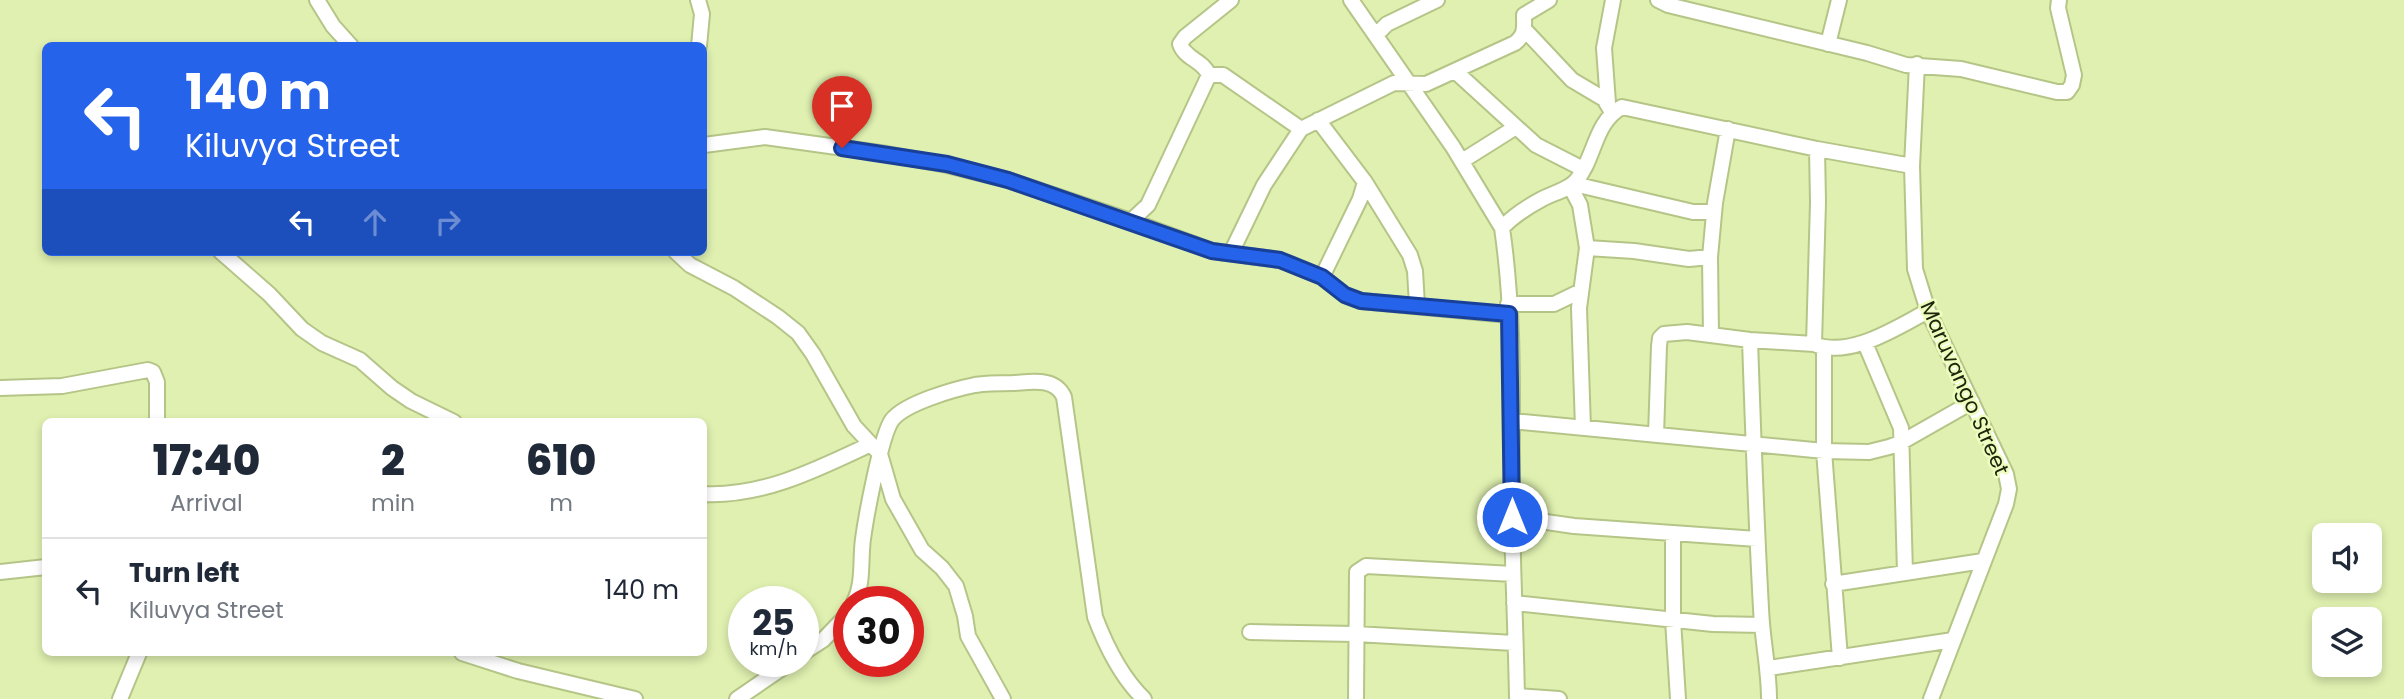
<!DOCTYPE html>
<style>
body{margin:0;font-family:Poppins,sans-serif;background:#f2f2f3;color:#1f2937;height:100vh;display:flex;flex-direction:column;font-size:26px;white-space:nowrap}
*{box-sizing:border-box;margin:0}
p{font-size:23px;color:#747a83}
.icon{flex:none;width:38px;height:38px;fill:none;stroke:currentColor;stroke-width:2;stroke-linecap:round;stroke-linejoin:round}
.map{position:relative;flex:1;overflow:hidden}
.sheet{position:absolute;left:42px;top:418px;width:665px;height:238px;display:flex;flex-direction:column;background:#fff;border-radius:10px;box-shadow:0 4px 10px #0003}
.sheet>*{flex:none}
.banner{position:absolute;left:42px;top:42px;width:665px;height:214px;border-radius:10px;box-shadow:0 4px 10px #0003;background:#2563eb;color:#fff;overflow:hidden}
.controls{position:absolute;left:2312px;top:523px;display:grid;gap:14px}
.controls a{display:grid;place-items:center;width:70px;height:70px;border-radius:10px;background:#fff;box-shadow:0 4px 10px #0003;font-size:35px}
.speed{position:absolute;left:728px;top:586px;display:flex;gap:14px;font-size:35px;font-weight:700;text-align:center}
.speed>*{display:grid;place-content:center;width:91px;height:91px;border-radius:50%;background:#fff;box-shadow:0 4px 10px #0003;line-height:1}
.speed small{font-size:18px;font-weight:400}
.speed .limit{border:10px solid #d22;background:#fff;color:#111}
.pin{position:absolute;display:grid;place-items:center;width:60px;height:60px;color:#fff;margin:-72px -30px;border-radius:50% 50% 50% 0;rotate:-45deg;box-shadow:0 0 7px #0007}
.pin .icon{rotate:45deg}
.me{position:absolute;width:77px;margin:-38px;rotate:0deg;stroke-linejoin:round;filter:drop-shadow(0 0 5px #0008)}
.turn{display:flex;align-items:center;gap:24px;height:147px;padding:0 28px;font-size:32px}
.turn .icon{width:91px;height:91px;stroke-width:2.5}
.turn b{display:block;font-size:49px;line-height:60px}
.lanes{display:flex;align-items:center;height:66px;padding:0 28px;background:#0003;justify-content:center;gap:35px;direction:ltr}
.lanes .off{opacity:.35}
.eta{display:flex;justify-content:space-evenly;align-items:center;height:119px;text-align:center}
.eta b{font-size:42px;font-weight:800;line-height:49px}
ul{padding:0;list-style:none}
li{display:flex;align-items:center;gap:21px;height:105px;padding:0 28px;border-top:2px solid #e0e1e3}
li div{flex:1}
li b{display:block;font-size:26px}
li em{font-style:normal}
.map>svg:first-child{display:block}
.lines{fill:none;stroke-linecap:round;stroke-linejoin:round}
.minor-casing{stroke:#b5c587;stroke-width:18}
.minor{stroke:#fff;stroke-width:14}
.route-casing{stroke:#184099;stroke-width:18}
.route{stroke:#2563eb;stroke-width:12}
.labels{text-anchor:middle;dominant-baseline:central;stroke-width:5;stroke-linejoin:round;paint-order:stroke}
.street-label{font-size:21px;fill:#20260d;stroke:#ecfdbd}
</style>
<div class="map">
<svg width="2404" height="699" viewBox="0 0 2404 699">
<rect width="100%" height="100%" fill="#dff0b0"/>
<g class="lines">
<defs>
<path id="minor" d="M317,0L333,26L351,46
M698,0L702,14L699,46
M1351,0L1453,147L1502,228
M1658,0L1668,5L1867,53L1906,65L1961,69L2057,92H2067L2072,85L2074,75L2058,8L2059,0
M1525,30L1572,80L1604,99L1612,112
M1377,34L1387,24L1437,0
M1828,44L1839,0
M1917,64L1912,166L1915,269L1928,311L2006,474L2009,489L2006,504L1931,699
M1455,71L1536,145L1583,169
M1209,75H1223L1301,129
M1608,103L1604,48L1613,0
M1318,120L1365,182L1410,255L1415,271L1417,305
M704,145L765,137L887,154L947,165L1008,180L1131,221L1212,251L1280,260L1322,277L1345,295L1361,301L1509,315
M1462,161L1516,127
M1574,184L1693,212H1714
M1570,186L1580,205L1587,248L1579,308L1583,428
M1131,221L1148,205L1209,75C1203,60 1185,59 1180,44L1185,37L1231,0
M1587,248L1634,251L1689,259L1710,257
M221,252L269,294L302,329L322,343L360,360L392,388L411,401L454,422
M676,252L690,265L734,288L778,317L798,333L813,354L854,426L880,454L893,499L922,550L942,568L956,586L965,616L968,636L1003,699
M1231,253L1264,185L1301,129L1394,83L1426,84L1515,43C1526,34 1524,28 1524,15L1549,0
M1322,277L1360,199L1365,182
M1508,304H1554L1581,291
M1711,335L1710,257L1715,203L1728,129
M1750,340C1753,430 1756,519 1761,608C1762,639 1769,668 1769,699
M1865,343L1901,428L1905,573
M1814,344L1818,202L1817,149
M1824,348V451L1840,658
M0,388L62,386L148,370L153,372L157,382V422
M1512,421L1824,451L1869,452L1889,447L1900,443L1972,402
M1656,435L1659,346L1660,338L1664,334L1687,332L1750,340L1814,344C1850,359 1897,327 1928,311
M704,494C763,497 818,469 871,444
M1512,517L1574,526L1757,539
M1673,534V620L1678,699
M0,572L46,567
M1833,584L1983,561
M854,602C864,583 860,560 863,539C866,517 881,435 892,420C905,403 955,389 975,385C987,383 1001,383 1013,383C1032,382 1055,377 1064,397L1095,617C1106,646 1121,677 1144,699
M1514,603L1713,624L1762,625
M1250,632L1356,634L1514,643
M462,653L518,671L635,699
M803,653L823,640L849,613
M1769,668L1953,640
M1517,696L1559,699
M120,699L139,653
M737,699L791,662
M1356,699L1357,572L1366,566L1513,574
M1517,699C1516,638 1513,578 1512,517C1511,421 1516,323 1502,228C1513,216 1527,207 1542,199C1553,193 1568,190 1576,181C1595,159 1594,122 1622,107L1817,149L1912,166"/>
</defs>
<!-- minor casing -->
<use href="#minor" class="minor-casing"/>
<!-- minor -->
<use href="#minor" class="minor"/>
</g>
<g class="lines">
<defs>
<path id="route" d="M842,148L947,164L1008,180L1212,251L1280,260L1322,277L1345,295L1361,301L1509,314L1512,517"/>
</defs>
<!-- route casing -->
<use href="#route" class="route-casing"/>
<!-- route -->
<use href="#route" class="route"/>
</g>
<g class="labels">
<!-- street labels -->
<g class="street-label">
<text transform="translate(1965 388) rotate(66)">Maruvango Street</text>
</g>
</g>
</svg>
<div class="controls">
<a><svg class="icon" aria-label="sound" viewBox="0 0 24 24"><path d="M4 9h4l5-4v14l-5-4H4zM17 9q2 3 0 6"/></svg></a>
<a><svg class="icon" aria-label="layers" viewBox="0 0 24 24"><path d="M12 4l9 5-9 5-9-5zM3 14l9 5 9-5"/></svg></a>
</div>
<div class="speed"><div>25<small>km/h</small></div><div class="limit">30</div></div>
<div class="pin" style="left:842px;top:148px;background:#d93025"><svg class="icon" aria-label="arrive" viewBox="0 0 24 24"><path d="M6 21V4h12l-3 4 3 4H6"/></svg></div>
<svg class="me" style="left:1512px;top:517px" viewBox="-20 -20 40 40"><circle r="17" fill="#2563eb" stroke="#fff" stroke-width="3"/><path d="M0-11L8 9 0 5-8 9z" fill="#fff"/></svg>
<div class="banner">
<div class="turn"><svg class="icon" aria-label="left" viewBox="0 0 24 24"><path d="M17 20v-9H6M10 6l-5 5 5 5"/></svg><div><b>140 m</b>Kiluvya Street</div></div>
<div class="lanes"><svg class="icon" aria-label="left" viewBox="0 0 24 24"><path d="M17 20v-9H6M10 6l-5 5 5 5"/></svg><svg class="icon off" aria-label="ahead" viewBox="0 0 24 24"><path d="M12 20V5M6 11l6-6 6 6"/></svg><svg class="icon off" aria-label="right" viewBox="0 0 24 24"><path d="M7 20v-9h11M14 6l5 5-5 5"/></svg></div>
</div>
<section class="sheet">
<div class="eta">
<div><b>17:40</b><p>Arrival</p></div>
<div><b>2</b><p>min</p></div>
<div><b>610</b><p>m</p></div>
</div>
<ul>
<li><svg class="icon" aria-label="left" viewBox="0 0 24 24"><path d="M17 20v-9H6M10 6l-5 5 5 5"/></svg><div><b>Turn left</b><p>Kiluvya Street</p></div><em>140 m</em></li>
</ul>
</section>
</div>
